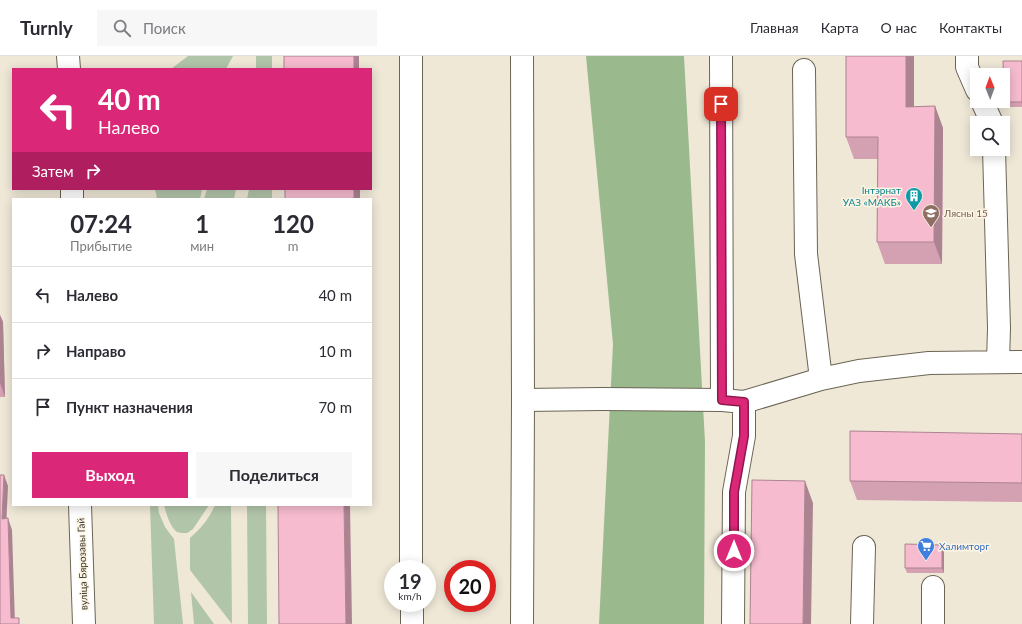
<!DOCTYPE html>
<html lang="ru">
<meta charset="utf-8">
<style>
body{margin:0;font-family:Lato,sans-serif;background:#f7f7f7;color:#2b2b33;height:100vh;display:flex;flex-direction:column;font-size:15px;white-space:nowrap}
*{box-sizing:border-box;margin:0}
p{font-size:13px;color:#7c7c81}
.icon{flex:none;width:22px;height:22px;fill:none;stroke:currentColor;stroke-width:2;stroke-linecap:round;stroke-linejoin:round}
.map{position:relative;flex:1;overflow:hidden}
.panel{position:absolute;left:12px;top:142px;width:360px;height:308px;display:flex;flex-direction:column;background:#fff;border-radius:0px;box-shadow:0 2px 10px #0003}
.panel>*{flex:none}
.hud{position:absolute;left:12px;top:12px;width:360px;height:122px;border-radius:0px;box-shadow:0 2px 10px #0003;background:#db2777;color:#fff;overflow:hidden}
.needle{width:26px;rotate:359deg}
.buttons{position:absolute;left:970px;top:12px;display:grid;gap:8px}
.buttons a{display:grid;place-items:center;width:40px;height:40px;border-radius:0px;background:#fff;box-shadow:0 2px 10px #0003;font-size:20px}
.speed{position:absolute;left:384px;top:504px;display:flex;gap:8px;font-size:20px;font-weight:700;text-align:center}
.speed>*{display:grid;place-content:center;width:52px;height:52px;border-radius:50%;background:#fff;box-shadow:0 2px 10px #0003;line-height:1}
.speed small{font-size:10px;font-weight:400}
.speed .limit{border:6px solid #d22;background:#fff;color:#111}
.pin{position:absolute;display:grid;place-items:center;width:34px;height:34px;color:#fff;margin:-17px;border-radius:8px;box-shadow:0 2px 6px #0006}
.me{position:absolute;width:44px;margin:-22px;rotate:0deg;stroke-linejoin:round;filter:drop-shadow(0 0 3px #0008)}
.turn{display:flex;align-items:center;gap:14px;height:84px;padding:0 20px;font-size:18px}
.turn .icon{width:52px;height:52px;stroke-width:2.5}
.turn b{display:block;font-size:28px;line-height:34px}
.then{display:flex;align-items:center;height:38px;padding:0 20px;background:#0003;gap:8px;font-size:15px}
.eta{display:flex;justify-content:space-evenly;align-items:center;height:68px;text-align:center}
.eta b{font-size:24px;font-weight:700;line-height:28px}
.primary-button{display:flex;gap:8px;margin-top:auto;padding:8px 20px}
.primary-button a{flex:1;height:46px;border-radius:0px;background:#db2777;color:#fff;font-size:16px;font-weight:700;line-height:46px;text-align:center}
.primary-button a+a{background:#f7f7f7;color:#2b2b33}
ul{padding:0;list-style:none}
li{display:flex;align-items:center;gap:12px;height:56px;padding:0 20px;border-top:1px solid #e1e1e2}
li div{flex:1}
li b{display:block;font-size:15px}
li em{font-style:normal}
header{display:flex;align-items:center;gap:24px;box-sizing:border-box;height:56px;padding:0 20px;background:#fff;border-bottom:1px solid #e1e1e2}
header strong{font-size:19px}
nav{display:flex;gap:22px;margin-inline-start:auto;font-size:14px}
.search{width:280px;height:36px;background:#f7f7f7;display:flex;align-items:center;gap:10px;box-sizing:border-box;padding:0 14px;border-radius:0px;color:#7c7c81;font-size:15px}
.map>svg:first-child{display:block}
.green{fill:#b1c5a9}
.forest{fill:#9aba8d}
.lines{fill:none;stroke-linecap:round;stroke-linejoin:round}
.minor-casing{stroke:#6b6556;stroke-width:24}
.major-casing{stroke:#6b6556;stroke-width:24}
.minor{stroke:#fff;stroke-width:22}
.major{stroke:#fff;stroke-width:22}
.wall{fill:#d4a1b2}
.shaded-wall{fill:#ac8391}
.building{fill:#f6bbcf;stroke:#ac8391}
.route-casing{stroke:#8e194d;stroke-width:10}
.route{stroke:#db2777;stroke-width:7}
.labels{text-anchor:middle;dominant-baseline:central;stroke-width:3;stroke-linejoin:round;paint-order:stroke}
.culture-label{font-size:10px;fill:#0d838f;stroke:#fdf5e4;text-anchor:end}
.education-label{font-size:10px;fill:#785e54;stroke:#fdf5e4;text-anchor:start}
.shop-label{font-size:10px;fill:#366cbe;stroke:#fdf5e4;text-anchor:start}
.street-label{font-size:10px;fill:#36332c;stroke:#fdf5e4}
</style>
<header>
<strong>Turnly</strong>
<div class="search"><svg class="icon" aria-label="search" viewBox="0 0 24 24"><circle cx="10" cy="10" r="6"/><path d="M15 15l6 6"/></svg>Поиск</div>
<nav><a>Главная</a><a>Карта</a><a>О нас</a><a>Контакты</a></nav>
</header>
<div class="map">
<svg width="1022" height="568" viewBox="0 0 1022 568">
<rect width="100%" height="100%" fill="#efe8d7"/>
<!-- green -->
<path class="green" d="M188,0H233L226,13H171Z
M256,0H272V13H256Z
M155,133H202L200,143H157Z
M207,133H236L234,143H204Z
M249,133H272V143H247Z
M150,449H158L159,457L165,471L174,483L183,568H154Z
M164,449H209L193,473L187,477C184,477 180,477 177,476C170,471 166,457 164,449Z
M215,449H231L232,568L190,514V482C201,472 209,463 215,449Z
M247,449H266L267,568H248Z
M191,536L214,568H194Z"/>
<!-- forest -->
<path class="forest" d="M586,0H684L705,386L704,568H599L613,288Z"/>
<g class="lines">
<defs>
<path id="minor" d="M68,0L69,13
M721,0L722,344
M967,0V11L977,34
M804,14L806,198L821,323
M982,45L992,67
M994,93L999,272L998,306
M72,133V143
M523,344L602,343L722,344L744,346L821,323L859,315L929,307L1022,306
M80,449L84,568
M411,513V0
M412,547V568
M733,568L734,436L744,380V346
M862,568L864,491
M933,568V531"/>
<path id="major" d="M522,0L523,344L522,568"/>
</defs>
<!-- minor casing -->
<use href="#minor" class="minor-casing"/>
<!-- major casing -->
<use href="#major" class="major-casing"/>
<!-- minor -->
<use href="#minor" class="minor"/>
<!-- major -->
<use href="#major" class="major"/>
</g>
<!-- wall -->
<path class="wall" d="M1022,5V51H1006L1004,46Z
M935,50L943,72L942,208H885L877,186L878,103H854L846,81L914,51Z
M0,259L3,266L5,341H0Z
M1022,378V446L857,444L850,425Z
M942,489L944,494V517H907L905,512Z"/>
<!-- shaded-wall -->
<path class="shaded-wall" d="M354,0H359V13H354Z
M906,0H914V72L906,51Z
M935,50L943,72L942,208L934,186Z
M354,133H360V143H354Z
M0,259L3,266L5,341L0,327Z
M4,419L8,430L6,474L2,463Z
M805,425L813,447L811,568H803Z
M344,449H350L352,568H346Z
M8,462L12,474L15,568L11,562Z
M942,489L944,494V517L942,512Z"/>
<!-- building -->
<path class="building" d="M284,0H354V13H284Z
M846,0H906V51L935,50L934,186H877L878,81H846Z
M1003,5H1022V46H1004Z
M285,133H354V143H285Z
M850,375L1022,378V427L850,425Z
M0,419H4L2,463L8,462L11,562H19V568H0Z
M752,424L805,425L803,568H750Z
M278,449H344L346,568H279Z
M905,488L942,489V512H905Z"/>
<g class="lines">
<defs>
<path id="route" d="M721,48L722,344L744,346V380L734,436V495"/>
</defs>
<!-- route casing -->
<use href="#route" class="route-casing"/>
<!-- route -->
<use href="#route" class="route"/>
</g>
<!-- icons -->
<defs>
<symbol id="building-pin" viewBox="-11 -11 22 30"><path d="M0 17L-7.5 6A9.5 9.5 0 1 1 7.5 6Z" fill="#0f9aa8" stroke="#fdf5e4"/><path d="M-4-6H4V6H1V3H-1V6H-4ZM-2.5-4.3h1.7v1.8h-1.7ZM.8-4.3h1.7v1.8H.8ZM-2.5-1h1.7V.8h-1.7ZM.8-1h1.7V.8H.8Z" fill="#fff"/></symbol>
<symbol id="school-pin" viewBox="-11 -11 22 30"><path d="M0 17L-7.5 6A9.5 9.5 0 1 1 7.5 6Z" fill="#8d6e63" stroke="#fdf5e4"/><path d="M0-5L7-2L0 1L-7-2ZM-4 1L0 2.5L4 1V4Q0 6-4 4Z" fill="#fff"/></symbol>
<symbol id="supermarket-pin" viewBox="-11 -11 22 30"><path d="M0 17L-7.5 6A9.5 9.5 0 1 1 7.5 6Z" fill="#3f7fe0" stroke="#fdf5e4"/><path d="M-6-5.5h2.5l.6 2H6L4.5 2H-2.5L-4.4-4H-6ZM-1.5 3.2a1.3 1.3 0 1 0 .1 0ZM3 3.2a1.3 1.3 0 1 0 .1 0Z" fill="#fff"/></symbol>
</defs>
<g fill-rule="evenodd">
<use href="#building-pin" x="904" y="130" width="20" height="27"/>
<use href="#school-pin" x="921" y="147" width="20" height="27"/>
<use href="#supermarket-pin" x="916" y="480" width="20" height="27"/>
</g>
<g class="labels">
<!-- culture labels -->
<g class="culture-label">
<text x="901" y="134">Інтэрнат<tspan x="901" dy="12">УАЗ «МАКБ»</tspan></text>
</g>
<!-- education labels -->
<g class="education-label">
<text x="944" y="157">Лясны 15</text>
</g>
<!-- shop labels -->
<g class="shop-label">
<text x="939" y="490">Халимторг</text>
</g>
<!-- street labels -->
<g class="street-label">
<text transform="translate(82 508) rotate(-92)">вуліца Бярозавы Гай</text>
</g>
</g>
</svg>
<div class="buttons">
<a><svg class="needle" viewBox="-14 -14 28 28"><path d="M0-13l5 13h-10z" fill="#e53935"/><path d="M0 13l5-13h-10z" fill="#7c7c81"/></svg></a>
<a><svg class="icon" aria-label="search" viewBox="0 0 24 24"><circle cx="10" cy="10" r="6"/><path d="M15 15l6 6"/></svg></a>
</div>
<div class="speed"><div>19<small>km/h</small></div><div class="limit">20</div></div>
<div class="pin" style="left:721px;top:48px;background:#d93025"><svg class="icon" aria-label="arrive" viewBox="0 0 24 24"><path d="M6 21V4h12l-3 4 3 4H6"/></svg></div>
<svg class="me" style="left:734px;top:495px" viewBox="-20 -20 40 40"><circle r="17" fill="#db2777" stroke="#fff" stroke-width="3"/><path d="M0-11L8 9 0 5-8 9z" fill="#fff"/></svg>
<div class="hud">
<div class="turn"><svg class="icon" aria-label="left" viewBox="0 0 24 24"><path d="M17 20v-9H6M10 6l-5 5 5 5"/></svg><div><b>40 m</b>Налево</div></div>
<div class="then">Затем<svg class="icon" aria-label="right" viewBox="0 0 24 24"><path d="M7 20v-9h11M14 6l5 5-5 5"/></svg></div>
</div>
<section class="panel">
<div class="eta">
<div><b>07:24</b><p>Прибытие</p></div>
<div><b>1</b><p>мин</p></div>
<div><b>120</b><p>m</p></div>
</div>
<ul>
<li><svg class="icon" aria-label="left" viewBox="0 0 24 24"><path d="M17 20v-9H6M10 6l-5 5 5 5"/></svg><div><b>Налево</b></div><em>40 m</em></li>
<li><svg class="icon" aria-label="right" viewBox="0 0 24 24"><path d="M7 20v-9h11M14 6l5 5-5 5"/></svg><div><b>Направо</b></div><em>10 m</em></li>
<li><svg class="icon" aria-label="arrive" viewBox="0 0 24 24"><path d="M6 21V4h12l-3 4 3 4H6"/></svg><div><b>Пункт назначения</b></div><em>70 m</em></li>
</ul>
<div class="primary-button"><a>Выход</a><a>Поделиться</a></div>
</section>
</div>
